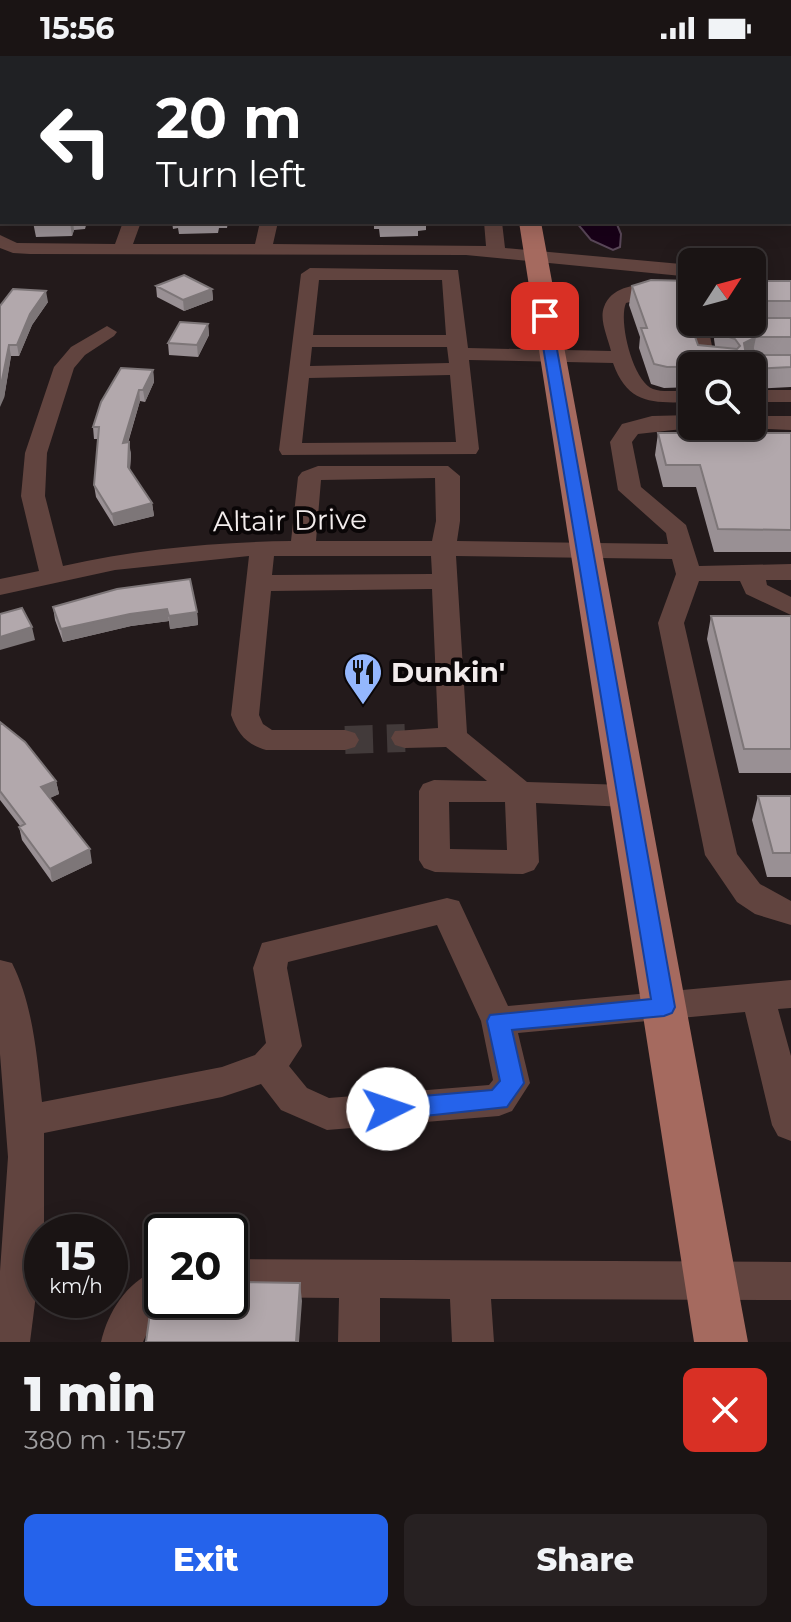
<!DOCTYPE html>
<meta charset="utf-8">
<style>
body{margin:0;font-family:Montserrat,sans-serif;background:#272122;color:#f1f3f6;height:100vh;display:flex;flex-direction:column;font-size:30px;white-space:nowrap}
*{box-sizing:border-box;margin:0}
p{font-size:26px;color:#9f9ea0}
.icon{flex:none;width:44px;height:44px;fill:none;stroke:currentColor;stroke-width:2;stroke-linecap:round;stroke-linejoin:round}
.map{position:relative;height:1286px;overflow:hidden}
.details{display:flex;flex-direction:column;background:#1a1414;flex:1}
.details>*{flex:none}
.guide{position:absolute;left:0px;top:0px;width:792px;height:168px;box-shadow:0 4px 20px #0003,0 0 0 2px #383334;background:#202124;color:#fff;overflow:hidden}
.needle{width:52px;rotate:54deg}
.controls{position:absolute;left:678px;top:192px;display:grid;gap:16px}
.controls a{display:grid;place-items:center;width:88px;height:88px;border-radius:12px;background:#1a1414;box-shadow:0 4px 20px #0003,0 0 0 2px #383334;font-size:40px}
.speed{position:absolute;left:24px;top:1158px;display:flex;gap:16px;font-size:40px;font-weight:700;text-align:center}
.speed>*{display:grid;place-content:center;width:104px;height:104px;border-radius:50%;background:#1a1414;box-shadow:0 4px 20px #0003,0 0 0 2px #383334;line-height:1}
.speed small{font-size:20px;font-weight:400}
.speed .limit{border:4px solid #111;border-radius:12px;background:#fff;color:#111}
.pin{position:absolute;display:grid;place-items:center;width:68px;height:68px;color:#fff;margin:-34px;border-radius:16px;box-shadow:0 4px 12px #0006}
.me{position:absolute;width:88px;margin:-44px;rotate:86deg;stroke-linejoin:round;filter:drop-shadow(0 0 6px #0008)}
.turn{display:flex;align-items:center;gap:28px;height:168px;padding:0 24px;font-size:36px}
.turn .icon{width:104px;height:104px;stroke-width:2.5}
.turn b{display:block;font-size:56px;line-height:68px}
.round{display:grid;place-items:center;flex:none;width:84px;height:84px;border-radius:12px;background:#272122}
.headline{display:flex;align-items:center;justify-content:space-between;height:136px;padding:0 24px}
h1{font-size:48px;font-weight:800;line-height:60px}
.action{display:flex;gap:16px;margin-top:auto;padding:16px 24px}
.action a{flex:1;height:92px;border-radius:12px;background:#2563eb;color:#fff;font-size:32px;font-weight:800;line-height:92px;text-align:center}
.action a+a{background:#272122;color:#f1f3f6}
.status{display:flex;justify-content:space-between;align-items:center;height:56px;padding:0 40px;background:#1a1414;direction:ltr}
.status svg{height:22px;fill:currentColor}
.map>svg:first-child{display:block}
.water{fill:#180018;stroke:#594758;stroke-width:2}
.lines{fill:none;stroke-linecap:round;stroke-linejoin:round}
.minor-tunnel{stroke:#423a3a;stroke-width:28;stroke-dasharray:28 14;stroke-linecap:butt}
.minor{fill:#61443f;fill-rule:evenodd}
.major{fill:#a56a5f;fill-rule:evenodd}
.wall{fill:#999094}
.shaded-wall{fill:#7d7678}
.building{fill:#b2a8ac;stroke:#7d7678;stroke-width:2}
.route{fill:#2563eb;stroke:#184099;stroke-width:2}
.labels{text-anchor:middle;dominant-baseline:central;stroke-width:8;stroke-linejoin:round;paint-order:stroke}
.street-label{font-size:28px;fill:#f2ecec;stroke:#0a0607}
.poi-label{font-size:28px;font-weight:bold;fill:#f2ecec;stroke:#0a0607;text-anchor:start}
</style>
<div class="status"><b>15:56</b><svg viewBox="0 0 49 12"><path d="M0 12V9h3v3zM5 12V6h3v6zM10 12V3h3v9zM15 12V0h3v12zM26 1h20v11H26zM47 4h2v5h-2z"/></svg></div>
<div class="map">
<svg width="791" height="1286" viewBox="0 0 791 1286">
<rect width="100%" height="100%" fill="#231a1b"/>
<!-- water -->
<path class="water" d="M576,166H616L621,178L620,191L613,194L591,184Z"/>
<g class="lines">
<!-- minor-tunnel -->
<path class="minor-tunnel" d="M345,684L405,682"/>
<!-- minor -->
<path class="minor" d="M228,0H344L343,2Z
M771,0H785L786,2H772Z
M0,4H2V12H0Z
M0,46H2V56H0Z
M790,109H791V121H790Z
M0,120H2V130H0Z
M0,142H2V152H0Z
M123,166H141L133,188H255L260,166H278L273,188L486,190L484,166H502L505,192L692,209V221L466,199L30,198L13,197L0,192V179L17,187L115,188Z
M310,212L458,214L468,292L611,295C608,282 599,264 604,251C615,220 667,229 692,230V242L648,241L626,247C618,265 633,326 653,333C665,337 680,334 692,334V346C653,347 628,349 613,307L469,304L479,393L476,398L282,399L279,394L301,218ZM319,224H442L446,279H313ZM312,291H447L449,307L310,310ZM450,319L456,386L302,387L309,322Z
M791,267V279L710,280L714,300L731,306L734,310L698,308L689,283L695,272L712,268Z
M107,270L117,276L114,280L85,299L74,312L47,397L45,440L63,510C138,493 214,486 291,485L298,421L302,416L318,410H448L460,420V465L457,485L668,488L666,477L618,434L610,386L622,368L652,360L692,359V370L700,371L638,378L632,386L641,431L686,469L699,510L791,508V524H766L767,529L791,541V559L746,538L740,525H699L684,567L737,798L760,828L791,845V869L755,858L737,846L705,799L658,567L676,518L672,503L456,500L467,677L527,726L627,729L638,733L642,740L638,747L627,751L536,747L539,806L534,814L523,818L435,816L424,812L419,804V735L423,728L434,724L487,725L446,691L405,692L395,689L391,682L395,675L438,672L432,533L271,535L259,659L263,668L272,674H345L355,677L359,684L355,691L345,694H266C246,688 238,678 231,659L249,500L115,514L0,539V523L39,515L21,440L25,397L54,311L71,291ZM435,422L436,465L432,485H316L321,424ZM274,500H431L432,518L272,519ZM449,746H505L507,794L450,793Z
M752,334H791V346H752Z
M752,360H791V374L744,372L752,370Z
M447,842L459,845L508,950L791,924V952L778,953L791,1000V1085L778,1080L772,1069L745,956L518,977L530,1027L512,1055L499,1060L327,1074L281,1054L261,1028L222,1041L44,1077V1176L30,1286H0V1215L8,1101L0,998V904L12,907C33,948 37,1001 42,1046L222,1011L255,999L266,987L253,912L262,887ZM437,869L481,965L493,1024L489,1029L329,1042L307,1032L289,1010L302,990L287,912L288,906Z
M230,1203L791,1206V1244L491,1243L494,1286H452L450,1243L380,1242V1286H338L339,1242L230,1241Z
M162,1211V1244H176L151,1268L143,1286H101C109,1252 129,1224 162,1211Z"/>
<!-- major -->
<path class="major" d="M496,0H514L515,2H497Z
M519,166H541L748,1286H694Z"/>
</g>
<!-- wall -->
<path class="wall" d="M31,0H78L77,2H30Z
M33,166H87L85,173L74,174L72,180L36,181Z
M172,166H228L227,172H219L218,177L179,178L178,172L173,173Z
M374,166H426V174L418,175V180L380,181L379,173H374Z
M752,221L755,225H791V331L752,333V310H692V331L664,332L651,328L639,292L640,281L629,249L632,230L692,266H708L692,272L698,289L715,290L714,283L716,266H752Z
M156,230L212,233L213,244L184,255L157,241Z
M48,246L32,269L19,300H11L4,342L0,250Z
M208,268L209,279L198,301L169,299L168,287Z
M153,314L154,326L145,346L140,345L128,387L131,398L130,414L152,447L154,460L114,470L96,441L94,429L98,383H94L93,371Z
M658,377H791V496H714L696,431H663L655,399Z
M53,551L197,556L198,569L170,573L169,565L131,570L63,586L55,564Z
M711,560H791V717H739L707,583Z
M0,666L56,725L59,738L49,742L92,807L52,826L22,784L19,771L20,770L0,744Z
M758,740H791V821H767L752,764Z"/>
<!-- shaded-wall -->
<path class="shaded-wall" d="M70,166H73L74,174L72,180Z
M212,233L213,244L184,255L183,244Z
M46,235L48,246L32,269L19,300L17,289L30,258Z
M692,258V266H708L692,271L686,284L689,264Z
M208,268L209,279L198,301L197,289Z
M756,281L752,301L740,307L744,287Z
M9,289L11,300L4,342L0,351V334Z
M153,314L154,326L145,346L143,334Z
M139,334L140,345L124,399L123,387Z
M129,386L131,398L129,423L128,411Z
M152,447L154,460L114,470L112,458Z
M167,553L169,565L131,570L63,586L61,573L130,558Z
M197,556L198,569L170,573L169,560Z
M32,571L35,584L0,594V581Z
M56,725L59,738L44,745L41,731Z
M90,793L92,807L52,826L50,813Z
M300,1227L302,1245L299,1286H296Z"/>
<!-- building -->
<path class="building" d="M31,0H55L54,2H30Z
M375,0H416L417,2H375Z
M790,27L791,31V62L790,60Z
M379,166H418V167L380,168Z
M184,219L212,233L183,244L156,230Z
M752,221L755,225H791V245H752Z
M651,224L692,225V258L689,264L698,289L737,293L740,290L735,283L720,278L717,266H752V262H791V281H756L744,287L745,293H753L756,299H791V311L752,313V310L667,311L654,308L641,272H647L632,230Z
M13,233L46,235L30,258L17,289H9L0,334V250Z
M180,266L208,268L197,289L168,287Z
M121,312L153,314L143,334H139L123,387L129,386L128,411L152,447L112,458L94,429L99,371H93L101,346Z
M658,377H791V474L718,473L700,409H666Z
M190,523L197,556L169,560L167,553L130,558L61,573L53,551L117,533Z
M22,552L32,571L0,581V558Z
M711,560H791V693H744Z
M0,666L25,686L56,725L41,731L90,793L50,813L19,771L25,768L0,735Z
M758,740H791V797H773Z
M230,1226L300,1227L296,1286H146L151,1250L162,1240V1244H230Z"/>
<!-- route -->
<path class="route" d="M545,256L551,260L675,951L672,957L664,960L512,974L524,1027L507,1051L388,1064L380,1061L376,1053L380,1046L388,1043L492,1034L500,1025L487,965L490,959L651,943L538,260Z"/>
<!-- icons -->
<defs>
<symbol id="restaurant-pin" viewBox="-11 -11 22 30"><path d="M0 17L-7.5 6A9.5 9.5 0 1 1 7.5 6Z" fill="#94b7fd" stroke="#0a0607"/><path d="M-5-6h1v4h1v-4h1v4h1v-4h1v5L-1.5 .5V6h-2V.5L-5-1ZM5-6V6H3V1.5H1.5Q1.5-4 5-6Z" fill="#111"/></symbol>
</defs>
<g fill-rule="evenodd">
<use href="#restaurant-pin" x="341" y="594" width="44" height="60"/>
</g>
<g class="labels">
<!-- street labels -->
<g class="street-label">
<text transform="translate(290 464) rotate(-1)">Altair Drive</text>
</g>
<!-- poi labels -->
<g class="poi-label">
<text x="391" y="616">Dunkin'</text>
</g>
</g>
</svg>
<div class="controls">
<a><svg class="needle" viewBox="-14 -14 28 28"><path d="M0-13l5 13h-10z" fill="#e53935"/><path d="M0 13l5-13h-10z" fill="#9f9ea0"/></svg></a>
<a><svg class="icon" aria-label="search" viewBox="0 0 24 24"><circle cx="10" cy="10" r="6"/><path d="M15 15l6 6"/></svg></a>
</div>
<div class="speed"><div>15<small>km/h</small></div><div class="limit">20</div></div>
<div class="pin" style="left:545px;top:260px;background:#d93025"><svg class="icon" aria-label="arrive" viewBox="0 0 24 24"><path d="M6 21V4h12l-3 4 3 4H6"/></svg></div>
<svg class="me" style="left:388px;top:1053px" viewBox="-20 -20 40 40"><circle r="19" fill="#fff"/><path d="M0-13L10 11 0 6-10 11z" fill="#2563eb"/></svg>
<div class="guide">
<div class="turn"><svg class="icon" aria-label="left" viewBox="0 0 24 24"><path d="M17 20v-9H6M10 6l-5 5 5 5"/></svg><div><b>20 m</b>Turn left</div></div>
</div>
</div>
<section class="details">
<div class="headline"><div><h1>1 min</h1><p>380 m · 15:57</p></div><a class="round" style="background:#d93025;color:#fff"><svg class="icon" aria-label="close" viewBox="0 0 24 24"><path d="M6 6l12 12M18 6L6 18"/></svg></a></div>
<div class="action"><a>Exit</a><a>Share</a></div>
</section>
